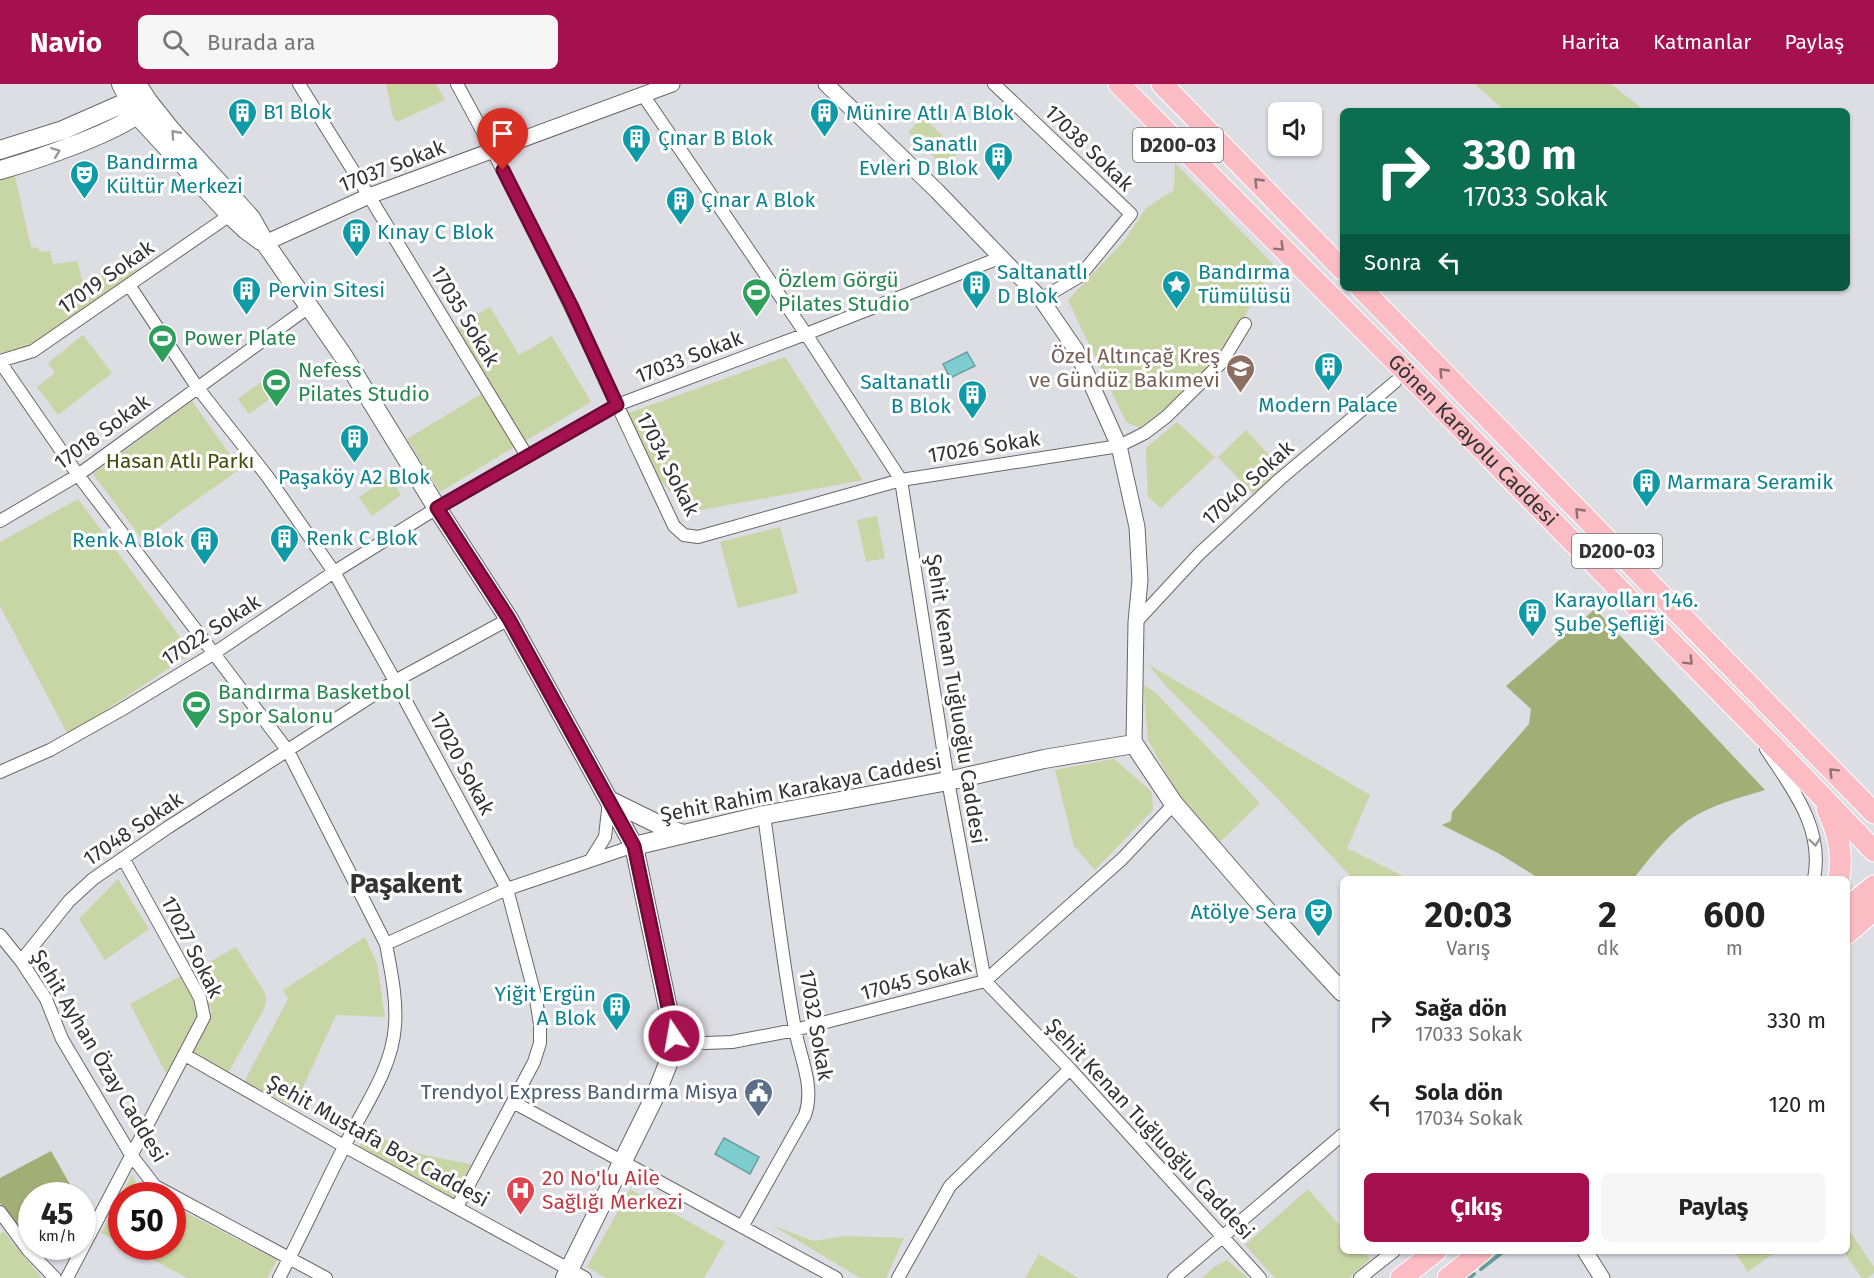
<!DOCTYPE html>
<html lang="tr">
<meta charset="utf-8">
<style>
body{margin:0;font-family:"Fira Sans",sans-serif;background:#f6f6f6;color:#222;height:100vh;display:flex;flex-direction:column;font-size:22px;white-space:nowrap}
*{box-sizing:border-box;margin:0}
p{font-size:20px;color:#767676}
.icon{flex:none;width:33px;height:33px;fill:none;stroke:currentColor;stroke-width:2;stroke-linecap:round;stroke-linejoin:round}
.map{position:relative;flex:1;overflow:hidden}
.side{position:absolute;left:1340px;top:792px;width:510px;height:378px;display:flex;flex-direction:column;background:#fff;border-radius:9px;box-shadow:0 2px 4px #0004}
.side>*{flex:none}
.top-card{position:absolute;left:1340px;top:24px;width:510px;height:183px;border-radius:9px;box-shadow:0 2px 4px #0004;background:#0b6e4f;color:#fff;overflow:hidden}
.fabs{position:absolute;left:1268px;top:18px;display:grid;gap:12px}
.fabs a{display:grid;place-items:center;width:54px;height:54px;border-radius:9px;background:#fff;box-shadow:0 2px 4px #0004;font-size:30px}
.speed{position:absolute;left:18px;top:1098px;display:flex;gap:12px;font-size:30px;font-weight:700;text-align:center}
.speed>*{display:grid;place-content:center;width:78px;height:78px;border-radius:50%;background:#fff;box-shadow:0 2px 4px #0004;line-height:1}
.speed small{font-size:15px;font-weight:400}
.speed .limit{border:9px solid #d22;background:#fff;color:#111}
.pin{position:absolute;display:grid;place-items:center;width:51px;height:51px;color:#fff;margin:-62px -26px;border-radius:50% 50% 50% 0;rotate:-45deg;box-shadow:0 0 6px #0007}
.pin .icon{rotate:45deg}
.me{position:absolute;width:66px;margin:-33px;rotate:348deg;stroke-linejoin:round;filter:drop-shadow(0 0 4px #0008)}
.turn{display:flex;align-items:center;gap:21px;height:126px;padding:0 24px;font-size:27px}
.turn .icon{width:78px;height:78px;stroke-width:2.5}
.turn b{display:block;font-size:42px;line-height:51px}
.then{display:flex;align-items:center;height:57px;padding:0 24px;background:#0003;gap:12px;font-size:22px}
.eta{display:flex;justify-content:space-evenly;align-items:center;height:102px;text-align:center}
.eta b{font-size:36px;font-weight:700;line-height:42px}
.action{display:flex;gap:12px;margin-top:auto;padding:12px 24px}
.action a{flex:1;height:69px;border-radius:9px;background:#a5114e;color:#fff;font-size:24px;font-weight:700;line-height:69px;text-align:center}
.action a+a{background:#f6f6f6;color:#222}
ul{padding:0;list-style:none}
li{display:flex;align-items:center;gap:18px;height:84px;padding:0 24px}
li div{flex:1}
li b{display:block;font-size:22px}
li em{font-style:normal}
header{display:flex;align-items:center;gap:36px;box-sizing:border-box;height:84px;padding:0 30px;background:#a5114e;color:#fff}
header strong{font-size:28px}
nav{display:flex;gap:33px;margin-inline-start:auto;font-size:21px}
.search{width:420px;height:54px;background:#f6f6f6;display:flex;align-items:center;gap:15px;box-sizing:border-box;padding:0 21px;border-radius:9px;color:#767676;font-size:22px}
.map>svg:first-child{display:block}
.green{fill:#c8d5a4}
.forest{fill:#a1af76}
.water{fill:#7dcdcf;stroke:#679fa1;stroke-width:1.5}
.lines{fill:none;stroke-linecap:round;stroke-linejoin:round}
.stream{stroke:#679fa1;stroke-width:4}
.minor-casing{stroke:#67676c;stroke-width:14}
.tertiary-casing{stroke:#67676c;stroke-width:17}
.secondary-casing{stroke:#67676c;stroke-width:20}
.trunk-casing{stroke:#fff;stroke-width:23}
.minor{stroke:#fff;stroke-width:12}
.tertiary{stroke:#fff;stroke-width:15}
.secondary{stroke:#fff;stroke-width:18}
.trunk{stroke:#fcbcc4;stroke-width:21}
.oneway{stroke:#99999a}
.oneway2{stroke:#8d7175}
.route-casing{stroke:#6b0b33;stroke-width:15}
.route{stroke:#a5114e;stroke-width:10}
.labels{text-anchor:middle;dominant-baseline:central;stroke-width:6;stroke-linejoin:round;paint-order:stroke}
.shield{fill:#fff;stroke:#707072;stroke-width:1.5}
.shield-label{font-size:20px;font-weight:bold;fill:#333335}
.culture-label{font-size:21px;fill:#0d838f;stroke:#fff;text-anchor:start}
.street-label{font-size:21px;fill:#333335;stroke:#fff}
.leisure-label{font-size:21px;fill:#27864d;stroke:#fff;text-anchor:start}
.education-label{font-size:21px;fill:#785e54;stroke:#fff;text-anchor:end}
.park-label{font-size:21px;fill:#434e0d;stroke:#fff}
.service-label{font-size:21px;fill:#4e5e75;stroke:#fff;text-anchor:end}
.health-label{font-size:21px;fill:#be3a42;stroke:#fff;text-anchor:start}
.district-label{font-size:27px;font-weight:bold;fill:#333335;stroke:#fff}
</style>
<header>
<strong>Navio</strong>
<div class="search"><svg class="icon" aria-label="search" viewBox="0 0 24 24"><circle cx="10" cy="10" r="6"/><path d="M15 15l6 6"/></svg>Burada ara</div>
<nav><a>Harita</a><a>Katmanlar</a><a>Paylaş</a></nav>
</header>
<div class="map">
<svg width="1874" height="1194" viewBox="0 0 1874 1194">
<rect width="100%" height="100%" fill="#dddde4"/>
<!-- green -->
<path class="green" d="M386,0H436L445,16L397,38L393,33Z
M1475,0H1611L1645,27H1505Z
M923,33L959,68L944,83L908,48Z
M1175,79L1274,181C1258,208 1243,238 1224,264C1206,288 1164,328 1139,344L1126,338L1068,216L1124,157L1146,124L1174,106Z
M14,88L31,163L38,164L39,168L50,167L53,180L77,177L82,196L141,184L143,188C103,215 48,263 0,269V93Z
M490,223L519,271L552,252L591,318L525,357L456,243Z
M83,251L112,289L58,331L37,303L55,289L48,279Z
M785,273L863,396L701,426L680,419L661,397L623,331Z
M264,296L275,311L249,330L238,315Z
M481,310L514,363L440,408L407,355Z
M192,317L240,385L142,455L93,390Z
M1177,338L1215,373L1161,424L1148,413L1146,364Z
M1246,346L1281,384L1253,410L1218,373Z
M389,393L401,411L372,432L359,413Z
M78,415L192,569L68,651L0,522V458Z
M877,432L885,474L866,478L857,436Z
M780,443L798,509L738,524L720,458Z
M1149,581L1370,711L1347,764L1409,795H1353L1278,715L1164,600Z
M1143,601L1155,608L1260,719L1220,758L1178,710L1148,656Z
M1114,675L1152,708L1153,726L1095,786L1074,762L1055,686Z
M118,795L149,845L105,876L79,835Z
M365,853L377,880L385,933L336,931L294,1023L244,998L288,915L283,906Z
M236,863L265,909L266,916L264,925L227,991L193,969L212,927L192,888Z
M181,892L195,917L197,938L167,991L130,920Z
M370,1045C398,1069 435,1073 471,1080L454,1116L359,1063Z
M132,1091L139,1104L153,1111L122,1112L121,1159L101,1149Z
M630,1105L725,1158L704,1194H606L587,1183Z
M1308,1105L1342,1144V1167H1363L1370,1175L1349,1194H1275L1245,1161Z
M173,1122L277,1176L267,1194H187L129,1163L172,1162Z
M772,1141L813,1157L846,1152L904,1154L886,1194H860Z
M1847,1143L1874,1183V1189L1867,1194H1862L1843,1167H1846Z
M3,1147L42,1194H0V1150Z
M1734,1167H1777L1748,1188Z
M1039,1170L1078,1194H1025Z
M1227,1176L1248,1194H1202L1214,1183Z"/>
<!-- forest -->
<path class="forest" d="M1595,525L1765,706C1739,714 1710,721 1687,737C1666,753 1649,775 1633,795H1540L1498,769L1442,741L1451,737L1452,728L1529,640L1531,625L1506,602Z
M51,1067L71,1102L61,1111L32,1112L31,1142L23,1150L0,1119V1094Z"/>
<!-- water -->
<path class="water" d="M967,268L975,282L950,294L943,280Z
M724,1054L759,1073L750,1090L715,1070Z"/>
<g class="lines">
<!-- stream -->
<path class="stream" d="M1481,1185L1504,1167
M1469,1194L1474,1190"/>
<defs>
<path id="minor" d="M299,0L369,112L527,372
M457,0C536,144 604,293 674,442L684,451L698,453L901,396L1119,362L1145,349L1166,333L1222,278L1245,240
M994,0L1131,130L1080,192L1041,215
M643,11L806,250L901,396L948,697L985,897L1070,985L1260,1194
M129,201L197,303L267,392L334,488L395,597L507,805L536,915L540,940V959L534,978L457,1123
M0,277L33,267L230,131
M0,278L78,391L288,667L386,860C391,887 397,914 395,942C392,986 363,1024 344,1063C322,1106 302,1151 279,1194
M0,437L78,391L310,222
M1136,538L1199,470L1280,395L1395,298
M1766,665C1793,706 1824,744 1814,795
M0,688L50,666L121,626L213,570L334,488L437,424L617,321L806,250L1002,173
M590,777L605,753L609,717
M0,851L21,877L46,915L62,955L131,1071L155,1102L326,1194
M386,860L507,805L634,762
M21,877L69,817L93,795L167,744L395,597L509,535
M674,953L705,959L732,958L795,946L985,897L1122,775L1174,720
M185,971L344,1062L585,1194
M513,1018L836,1194
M0,1128L28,1166L55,1194
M742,1143L805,1031C815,1002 800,974 795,945C782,874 774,802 764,731
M67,1194L204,933L200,914L123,774
M898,1194L950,1102L1070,985
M1174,1194L1342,1051
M1360,1194L1394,1167"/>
<path id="tertiary" d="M826,0L937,107L1041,215L1076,266L1119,362L1137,443L1140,496L1136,538L1134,660
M265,159L369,112L672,0
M1585,1167L1602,1194"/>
<path id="secondary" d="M121,0L137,31L230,131L246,146L261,157
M137,0L148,17L171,46L251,134L265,159L344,273L437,424L509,535L634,762L674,953L673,967L656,1010L565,1194
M0,66L63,46L129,17L140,16
M0,86C29,78 127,46 144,24
M609,716L666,744L683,750
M634,762L764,731L948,697L1044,675L1134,660L1174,720L1259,818L1342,908"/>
<g id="trunk">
<path id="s1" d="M1119,0L1405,287L1787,676L1874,767"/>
<path d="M1162,0L1342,185"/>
<path d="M1361,204L1874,729"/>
<path d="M1827,725C1838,748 1843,769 1839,795"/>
<path d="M1846,825L1874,802"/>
<path d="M1846,850L1874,826"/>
<path d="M1401,1194L1436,1167"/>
<path d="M1448,1194L1482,1167"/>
</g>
</defs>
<!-- minor casing -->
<use href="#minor" class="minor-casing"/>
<!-- tertiary casing -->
<use href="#tertiary" class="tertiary-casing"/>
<!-- secondary casing -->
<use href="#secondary" class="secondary-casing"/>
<!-- trunk casing -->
<use href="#trunk" class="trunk-casing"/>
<!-- minor -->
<use href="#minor" class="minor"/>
<!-- tertiary -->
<use href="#tertiary" class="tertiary"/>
<!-- secondary -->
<use href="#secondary" class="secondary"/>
<!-- trunk -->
<use href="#trunk" class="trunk"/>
</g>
<!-- one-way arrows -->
<defs><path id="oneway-chevron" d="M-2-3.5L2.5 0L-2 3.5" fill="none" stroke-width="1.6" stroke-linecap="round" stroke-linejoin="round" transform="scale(1.5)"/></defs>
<g class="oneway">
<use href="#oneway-chevron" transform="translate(175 50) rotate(-132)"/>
<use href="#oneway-chevron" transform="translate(56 68) rotate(-21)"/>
<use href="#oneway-chevron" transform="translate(1815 758) rotate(82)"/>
</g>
<g class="oneway2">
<use href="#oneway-chevron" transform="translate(1258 98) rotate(-134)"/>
<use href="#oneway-chevron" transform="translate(1280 163) rotate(45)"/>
<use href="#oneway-chevron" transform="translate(1443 288) rotate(-134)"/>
<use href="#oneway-chevron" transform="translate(1579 428) rotate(-134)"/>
<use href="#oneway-chevron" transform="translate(1689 577) rotate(45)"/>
<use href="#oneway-chevron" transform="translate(1833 688) rotate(-135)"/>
</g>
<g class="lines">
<defs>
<path id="route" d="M503,86L571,221L617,321L437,424L509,535L634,762L674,952"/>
</defs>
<!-- route casing -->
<use href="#route" class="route-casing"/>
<!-- route -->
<use href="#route" class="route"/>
</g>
<!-- icons -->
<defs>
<symbol id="building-pin" viewBox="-11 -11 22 30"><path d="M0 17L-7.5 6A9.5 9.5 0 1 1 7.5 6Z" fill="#0f9aa8" stroke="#fff"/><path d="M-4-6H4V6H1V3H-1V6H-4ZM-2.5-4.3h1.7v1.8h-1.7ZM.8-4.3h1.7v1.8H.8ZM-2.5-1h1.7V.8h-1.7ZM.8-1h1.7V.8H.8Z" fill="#fff"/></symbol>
<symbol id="theatre-pin" viewBox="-11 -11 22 30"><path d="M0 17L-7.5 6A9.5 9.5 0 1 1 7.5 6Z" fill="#0f9aa8" stroke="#fff"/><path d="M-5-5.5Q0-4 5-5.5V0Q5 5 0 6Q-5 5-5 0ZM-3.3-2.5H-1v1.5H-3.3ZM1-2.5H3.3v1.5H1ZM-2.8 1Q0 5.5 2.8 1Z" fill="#fff"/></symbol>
<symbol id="sight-pin" viewBox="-11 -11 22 30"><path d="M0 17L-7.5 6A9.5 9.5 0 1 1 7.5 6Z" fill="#0f9aa8" stroke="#fff"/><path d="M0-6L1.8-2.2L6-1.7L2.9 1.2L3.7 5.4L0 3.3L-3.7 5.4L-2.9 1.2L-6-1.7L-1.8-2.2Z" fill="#fff"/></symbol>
<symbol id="stadium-pin" viewBox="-11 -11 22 30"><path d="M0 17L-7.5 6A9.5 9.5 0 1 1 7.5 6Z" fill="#2e9e5b" stroke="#fff"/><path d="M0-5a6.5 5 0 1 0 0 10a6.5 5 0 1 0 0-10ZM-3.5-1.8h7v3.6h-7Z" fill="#fff"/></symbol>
<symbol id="school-pin" viewBox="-11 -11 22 30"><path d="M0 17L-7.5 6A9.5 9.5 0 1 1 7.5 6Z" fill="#8d6e63" stroke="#fff"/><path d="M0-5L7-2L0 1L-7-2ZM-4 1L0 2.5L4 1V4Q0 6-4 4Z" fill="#fff"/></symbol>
<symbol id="civic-pin" viewBox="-11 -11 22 30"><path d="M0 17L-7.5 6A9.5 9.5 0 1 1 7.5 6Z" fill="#5c6f8a" stroke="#fff"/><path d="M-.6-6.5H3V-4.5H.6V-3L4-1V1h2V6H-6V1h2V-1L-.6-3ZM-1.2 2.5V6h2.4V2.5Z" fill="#fff"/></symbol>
<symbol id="hospital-pin" viewBox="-11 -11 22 30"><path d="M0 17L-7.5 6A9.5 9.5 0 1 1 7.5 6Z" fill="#e0444e" stroke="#fff"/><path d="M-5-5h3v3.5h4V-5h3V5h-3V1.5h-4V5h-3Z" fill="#fff"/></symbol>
</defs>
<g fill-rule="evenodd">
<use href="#building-pin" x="226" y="12" width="33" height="45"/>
<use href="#building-pin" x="808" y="12" width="33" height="45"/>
<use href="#building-pin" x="620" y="38" width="33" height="45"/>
<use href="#building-pin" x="982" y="56" width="33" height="45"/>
<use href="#theatre-pin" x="68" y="74" width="33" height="45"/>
<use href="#building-pin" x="664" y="100" width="33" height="45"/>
<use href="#building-pin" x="340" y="132" width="33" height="45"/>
<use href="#building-pin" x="960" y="184" width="33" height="45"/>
<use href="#sight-pin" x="1160" y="184" width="33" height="45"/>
<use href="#building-pin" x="230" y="190" width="33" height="45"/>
<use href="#stadium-pin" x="740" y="192" width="33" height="45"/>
<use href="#stadium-pin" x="146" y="238" width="33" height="45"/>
<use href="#building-pin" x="1312" y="266" width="33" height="45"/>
<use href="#school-pin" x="1224" y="268" width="33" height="45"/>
<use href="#stadium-pin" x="260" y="282" width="33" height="45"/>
<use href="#building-pin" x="956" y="294" width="33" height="45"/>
<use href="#building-pin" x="338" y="338" width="33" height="45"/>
<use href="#building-pin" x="1630" y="382" width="33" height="45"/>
<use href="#building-pin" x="268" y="438" width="33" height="45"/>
<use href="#building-pin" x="188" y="440" width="33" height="45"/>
<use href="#building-pin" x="1516" y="512" width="33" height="45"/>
<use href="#stadium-pin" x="180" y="604" width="33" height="45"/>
<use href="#theatre-pin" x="1302" y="812" width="33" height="45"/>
<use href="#building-pin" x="600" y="906" width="33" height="45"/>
<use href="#civic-pin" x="742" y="992" width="33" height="45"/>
<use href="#hospital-pin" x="504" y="1090" width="33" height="45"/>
</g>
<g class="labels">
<!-- shield labels -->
<g class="shield">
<rect x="1133" y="44" width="90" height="34" rx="4.5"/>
<rect x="1572" y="450" width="90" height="34" rx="4.5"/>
</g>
<g class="shield-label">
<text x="1178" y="61">D200-03</text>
<text x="1617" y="467">D200-03</text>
</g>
<!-- culture labels -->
<g class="culture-label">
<text x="263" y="28">B1 Blok</text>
<text x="846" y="29">Münire Atlı A Blok</text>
<text x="658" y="54">Çınar B Blok</text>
<text x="978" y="60" text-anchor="end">Sanatlı<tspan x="978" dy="24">Evleri D Blok</tspan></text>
<text x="106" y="78">Bandırma<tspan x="106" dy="24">Kültür Merkezi</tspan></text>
<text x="701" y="116">Çınar A Blok</text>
<text x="377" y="148">Kınay C Blok</text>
<text x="997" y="188">Saltanatlı<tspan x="997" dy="24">D Blok</tspan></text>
<text x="1198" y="188">Bandırma<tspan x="1198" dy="24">Tümülüsü</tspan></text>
<text x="268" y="206">Pervin Sitesi</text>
<text x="951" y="298" text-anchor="end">Saltanatlı<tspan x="951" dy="24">B Blok</tspan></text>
<text x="1328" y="321" text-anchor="middle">Modern Palace</text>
<text x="354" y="393" text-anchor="middle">Paşaköy A2 Blok</text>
<text x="1667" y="398">Marmara Seramik</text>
<text x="306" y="454">Renk C Blok</text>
<text x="184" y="456" text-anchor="end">Renk A Blok</text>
<text x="1554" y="516">Karayolları 146.<tspan x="1554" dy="24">Şube Şefliği</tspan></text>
<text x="1297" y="828" text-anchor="end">Atölye Sera</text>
<text x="596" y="910" text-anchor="end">Yiğit Ergün<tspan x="596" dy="24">A Blok</tspan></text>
</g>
<!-- street labels -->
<g class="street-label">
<text transform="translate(1089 64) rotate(44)">17038 Sokak</text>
<text transform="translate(392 82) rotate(-21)">17037 Sokak</text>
<text transform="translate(106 193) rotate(-35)">17019 Sokak</text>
<text transform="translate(465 232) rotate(59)">17035 Sokak</text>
<text transform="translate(689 273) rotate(-21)">17033 Sokak</text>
<text transform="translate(102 348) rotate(-36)">17018 Sokak</text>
<text stroke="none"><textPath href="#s1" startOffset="502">Gönen Karayolu Caddesi</textPath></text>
<text transform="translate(984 363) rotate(-9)">17026 Sokak</text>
<text transform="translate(668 380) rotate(63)">17034 Sokak</text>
<text transform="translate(1248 399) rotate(-42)">17040 Sokak</text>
<text transform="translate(211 546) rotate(-33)">17022 Sokak</text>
<text transform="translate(956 615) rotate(81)">Şehit Kenan Tuğluoğlu Caddesi</text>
<text transform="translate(462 679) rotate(62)">17020 Sokak</text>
<text transform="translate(801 704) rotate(-11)">Şehit Rahim Karakaya Caddesi</text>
<text transform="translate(133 745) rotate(-34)">17048 Sokak</text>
<text transform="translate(192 863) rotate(63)">17027 Sokak</text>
<text transform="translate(916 895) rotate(-15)">17045 Sokak</text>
<text transform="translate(816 941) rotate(80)">17032 Sokak</text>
<text transform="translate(99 972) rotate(59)">Şehit Ayhan Özay Caddesi</text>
<text transform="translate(1150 1045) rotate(47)">Şehit Kenan Tuğluoğlu Caddesi</text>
<text transform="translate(378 1057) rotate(29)">Şehit Mustafa Boz Caddesi</text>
</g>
<!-- leisure labels -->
<g class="leisure-label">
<text x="778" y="196">Özlem Görgü<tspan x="778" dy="24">Pilates Studio</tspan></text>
<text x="184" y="254">Power Plate</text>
<text x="298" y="286">Nefess<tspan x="298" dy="24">Pilates Studio</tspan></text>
<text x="218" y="608">Bandırma Basketbol<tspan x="218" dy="24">Spor Salonu</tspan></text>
</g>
<!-- education labels -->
<g class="education-label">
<text x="1220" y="272">Özel Altınçağ Kreş<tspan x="1220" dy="24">ve Gündüz Bakımevi</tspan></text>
</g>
<!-- park labels -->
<g class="park-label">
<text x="180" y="377">Hasan Atlı Parkı</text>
</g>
<!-- service labels -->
<g class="service-label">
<text x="738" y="1008">Trendyol Express Bandırma Misya</text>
</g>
<!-- health labels -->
<g class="health-label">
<text x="542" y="1094">20 No'lu Aile<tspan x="542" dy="24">Sağlığı Merkezi</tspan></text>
</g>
<!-- district labels -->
<g class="district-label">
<text x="406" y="800">Paşakent</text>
</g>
</g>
</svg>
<div class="fabs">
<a><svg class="icon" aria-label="sound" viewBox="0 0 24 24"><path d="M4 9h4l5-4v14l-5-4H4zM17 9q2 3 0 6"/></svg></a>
</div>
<div class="speed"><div>45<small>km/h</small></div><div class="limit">50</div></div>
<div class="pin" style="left:503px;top:86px;background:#d93025"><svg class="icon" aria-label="arrive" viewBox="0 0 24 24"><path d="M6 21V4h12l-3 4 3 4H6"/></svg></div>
<svg class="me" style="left:674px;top:952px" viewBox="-20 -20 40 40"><circle r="17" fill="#a5114e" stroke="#fff" stroke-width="3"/><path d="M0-11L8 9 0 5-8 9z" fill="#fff"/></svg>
<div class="top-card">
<div class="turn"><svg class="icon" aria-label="right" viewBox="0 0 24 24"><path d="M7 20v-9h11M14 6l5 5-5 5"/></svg><div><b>330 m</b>17033 Sokak</div></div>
<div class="then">Sonra<svg class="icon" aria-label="left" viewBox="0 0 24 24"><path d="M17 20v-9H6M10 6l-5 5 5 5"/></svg></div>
</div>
<section class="side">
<div class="eta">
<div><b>20:03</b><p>Varış</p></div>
<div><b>2</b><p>dk</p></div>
<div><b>600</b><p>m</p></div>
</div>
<ul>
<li><svg class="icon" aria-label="right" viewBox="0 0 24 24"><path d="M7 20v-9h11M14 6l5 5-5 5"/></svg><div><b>Sağa dön</b><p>17033 Sokak</p></div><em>330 m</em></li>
<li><svg class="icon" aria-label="left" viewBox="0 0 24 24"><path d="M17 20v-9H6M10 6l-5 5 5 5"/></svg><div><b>Sola dön</b><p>17034 Sokak</p></div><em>120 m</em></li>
</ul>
<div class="action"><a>Çıkış</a><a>Paylaş</a></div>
</section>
</div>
